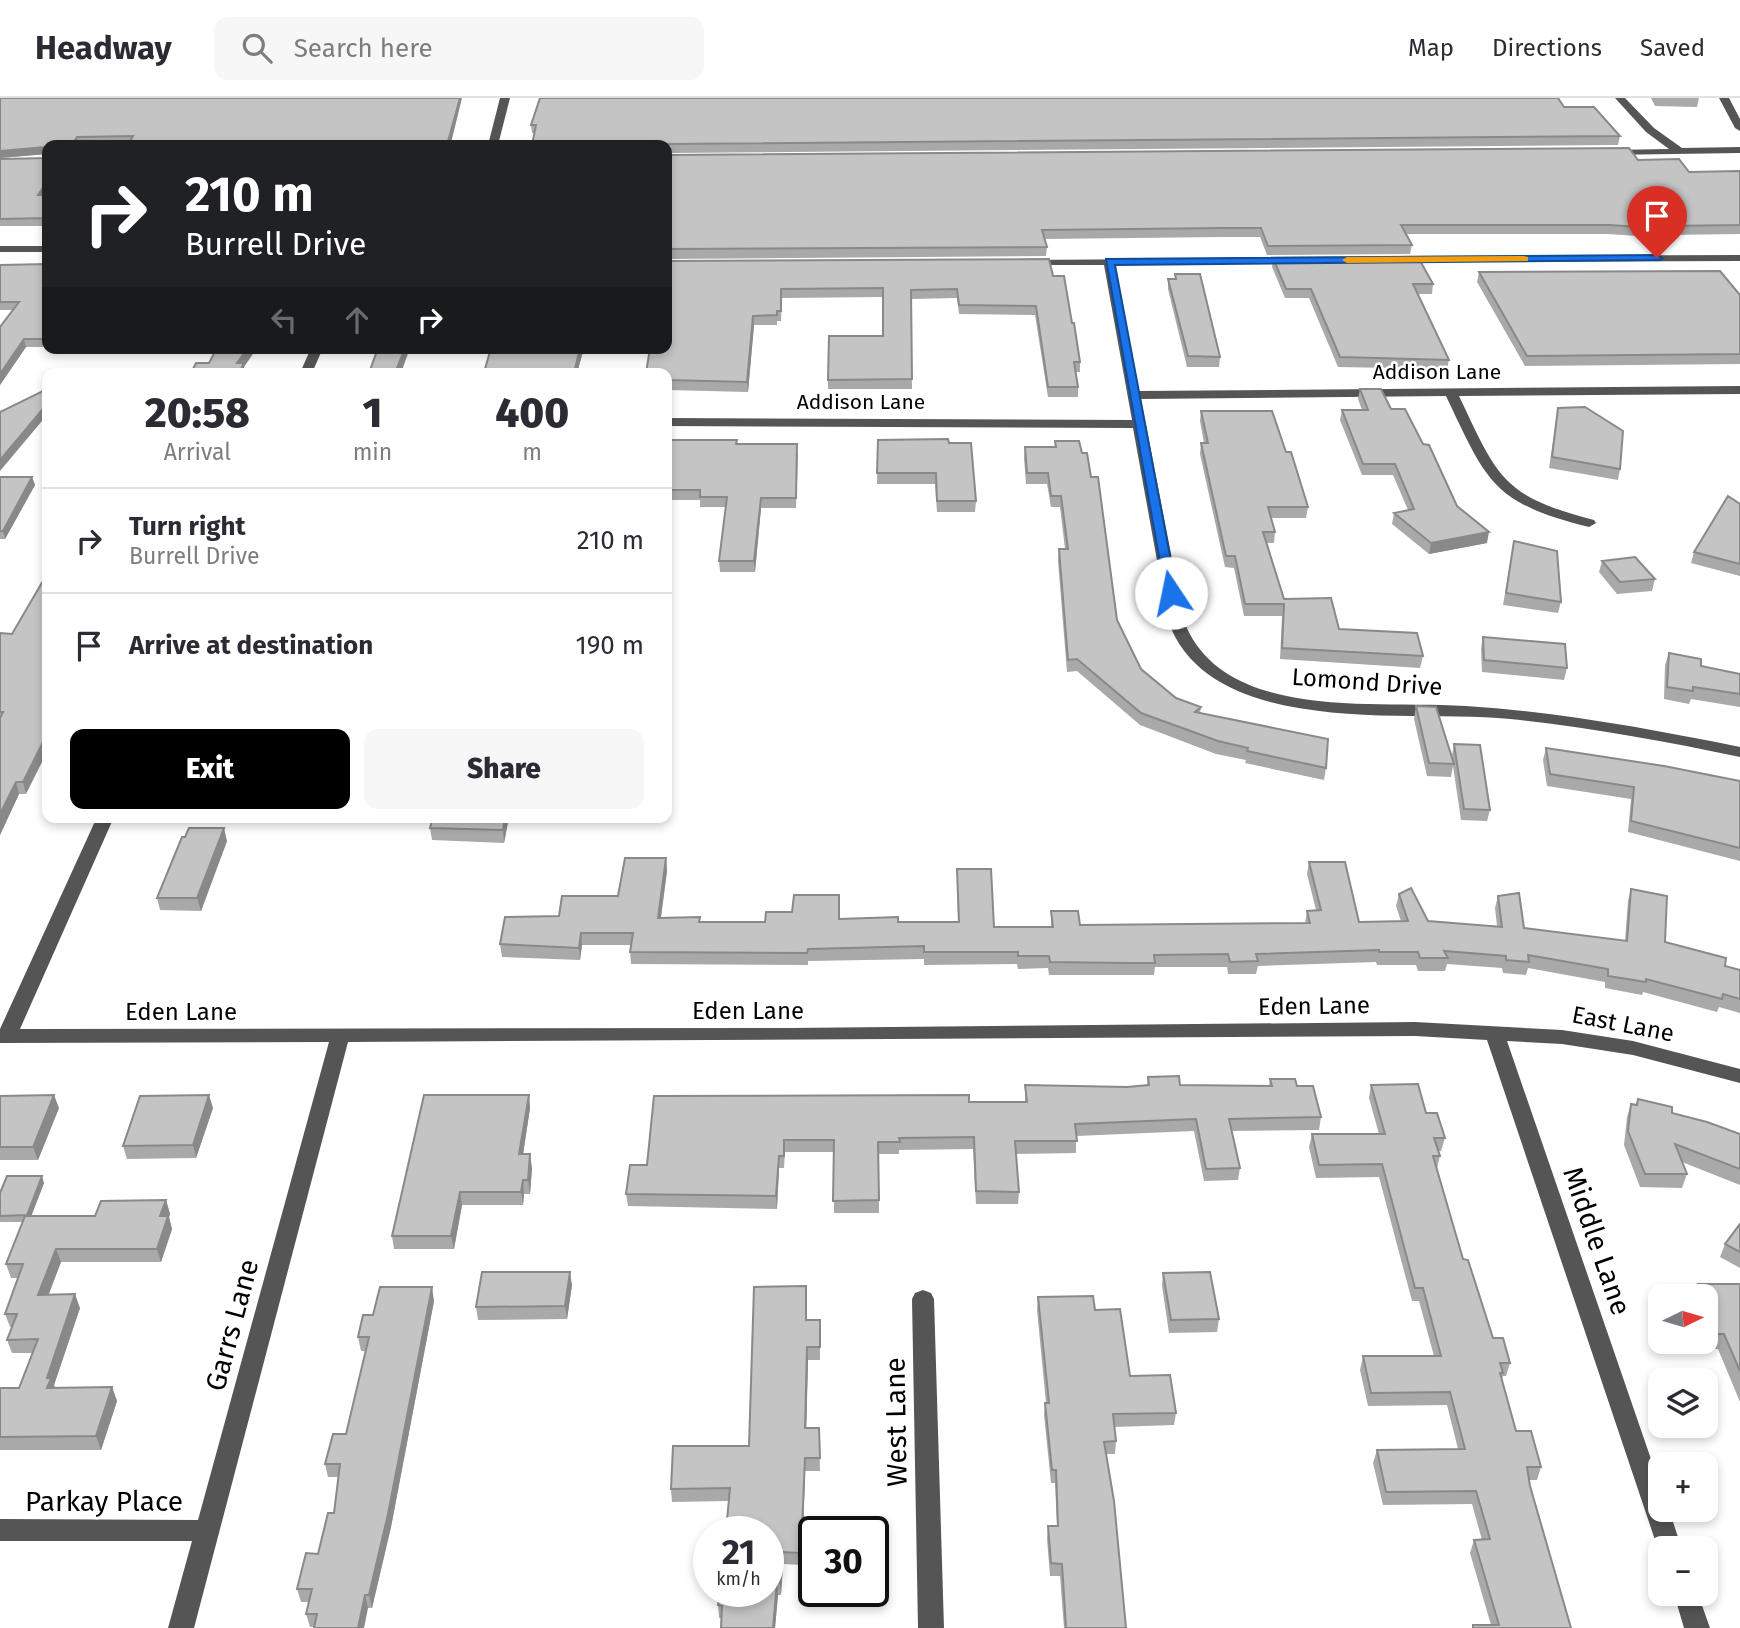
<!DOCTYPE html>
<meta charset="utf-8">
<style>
body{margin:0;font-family:"Fira Sans",sans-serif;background:#f7f7f7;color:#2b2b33;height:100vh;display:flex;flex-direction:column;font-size:26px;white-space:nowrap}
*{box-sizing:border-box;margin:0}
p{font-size:23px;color:#7c7c81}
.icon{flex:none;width:38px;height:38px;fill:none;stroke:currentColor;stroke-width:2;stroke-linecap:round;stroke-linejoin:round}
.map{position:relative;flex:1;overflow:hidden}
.drawer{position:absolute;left:42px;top:270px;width:630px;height:455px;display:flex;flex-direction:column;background:#fff;border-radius:14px;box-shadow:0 4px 10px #0003}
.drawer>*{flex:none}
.hud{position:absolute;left:42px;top:42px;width:630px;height:214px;border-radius:14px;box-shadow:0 4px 10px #0003;background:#202124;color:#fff;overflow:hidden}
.needle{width:46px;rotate:85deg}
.controls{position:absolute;left:1648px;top:1186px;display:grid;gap:14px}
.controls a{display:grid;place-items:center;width:70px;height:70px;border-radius:14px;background:#fff;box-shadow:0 4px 10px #0003;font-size:35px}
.speed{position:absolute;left:693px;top:1418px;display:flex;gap:14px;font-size:35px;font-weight:700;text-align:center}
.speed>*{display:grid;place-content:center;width:91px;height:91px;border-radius:50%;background:#fff;box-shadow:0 4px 10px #0003;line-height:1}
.speed small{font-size:18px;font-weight:400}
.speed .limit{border:4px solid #111;border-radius:10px;background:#fff;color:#111}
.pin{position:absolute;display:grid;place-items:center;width:60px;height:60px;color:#fff;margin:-72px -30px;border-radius:50% 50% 50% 0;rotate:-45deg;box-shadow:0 0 7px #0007}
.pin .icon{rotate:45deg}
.me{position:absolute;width:77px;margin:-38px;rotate:349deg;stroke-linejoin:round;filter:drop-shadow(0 0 5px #0008)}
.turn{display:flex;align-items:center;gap:24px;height:147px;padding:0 28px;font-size:32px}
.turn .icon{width:91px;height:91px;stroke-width:2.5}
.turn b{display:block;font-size:49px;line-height:60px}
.lanes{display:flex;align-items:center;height:66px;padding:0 28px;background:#0003;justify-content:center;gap:35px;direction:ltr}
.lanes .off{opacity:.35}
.eta{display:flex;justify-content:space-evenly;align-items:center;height:119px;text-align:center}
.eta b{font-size:42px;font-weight:800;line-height:49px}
.button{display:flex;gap:14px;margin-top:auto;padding:14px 28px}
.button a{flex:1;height:80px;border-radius:14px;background:#000;color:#fff;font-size:28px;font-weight:800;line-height:80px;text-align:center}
.button a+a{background:#f7f7f7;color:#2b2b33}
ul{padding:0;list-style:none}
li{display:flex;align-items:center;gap:21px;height:105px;padding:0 28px;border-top:2px solid #e1e1e2}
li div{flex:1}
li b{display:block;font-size:26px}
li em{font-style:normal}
header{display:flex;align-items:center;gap:42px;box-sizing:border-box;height:98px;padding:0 35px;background:#fff;border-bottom:2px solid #e1e1e2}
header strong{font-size:33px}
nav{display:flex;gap:38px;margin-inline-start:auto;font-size:24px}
.search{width:490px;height:63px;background:#f7f7f7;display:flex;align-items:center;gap:18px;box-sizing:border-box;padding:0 24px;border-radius:14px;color:#7c7c81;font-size:26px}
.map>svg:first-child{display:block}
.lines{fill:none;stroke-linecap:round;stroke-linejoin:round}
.minor{fill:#555;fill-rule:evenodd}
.wall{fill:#a9a9a9}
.shaded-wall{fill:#898989}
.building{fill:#c4c4c4;stroke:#898989;stroke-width:2}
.route{fill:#1a73e8;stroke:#114b97;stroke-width:2}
.slow{fill:#f59e0b}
.labels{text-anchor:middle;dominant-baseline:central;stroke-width:5;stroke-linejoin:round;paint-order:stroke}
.far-street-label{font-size:21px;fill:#000;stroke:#fff}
.street-label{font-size:24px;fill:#000;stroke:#fff}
.near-street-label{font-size:28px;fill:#000;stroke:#fff}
</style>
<header>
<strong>Headway</strong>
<div class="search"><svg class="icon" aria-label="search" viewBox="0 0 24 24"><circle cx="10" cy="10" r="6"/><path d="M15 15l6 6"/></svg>Search here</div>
<nav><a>Map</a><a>Directions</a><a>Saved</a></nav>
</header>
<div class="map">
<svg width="1740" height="1530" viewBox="0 0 1740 1530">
<rect width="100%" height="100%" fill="#fff"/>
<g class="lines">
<!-- minor -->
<path class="minor" d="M500,0H510L498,47H488Z
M1615,0H1625L1654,30L1682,50L1740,49V55L1607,57L1606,55L1611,52L1669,51L1646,34Z
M1719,0H1729L1740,21V33L1735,30Z
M0,148H47V154H0Z
M1740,157V163L1397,164L1391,161L1397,158Z
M1300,160V164L1296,165L1115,167L1139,293L1740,288V296L1459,298C1498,380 1502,398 1594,422L1596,425L1589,429C1492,405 1487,384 1446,298L1141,301L1184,523C1197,558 1225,579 1260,591C1327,612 1398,604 1466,608C1559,614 1650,631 1740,649V659C1664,643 1587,629 1510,621C1410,611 1211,642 1168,523L1133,330L667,328V320L1132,322L1104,167H1026L1022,166V162Z
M311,250H323L312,275H300Z
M97,719H114L20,931L789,930L1415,924L1562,932L1633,943L1740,971V985L1633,957L1562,946L1507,943L1661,1390V1412H1669L1682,1451H1661V1457L1658,1451L1487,942L1415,938L348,944L194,1530H168L192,1443H0V1421L198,1422L329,944L0,945V931Z
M923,1192L931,1195L934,1201L944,1530H918L912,1201L915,1195Z
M1674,1496H1698L1710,1530H1684Z"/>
</g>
<!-- wall -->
<path class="wall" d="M0,0L452,41L47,47V94L45,97H47V128H0V61L47,60V56L0,60Z
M1651,0H1699L1697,9L1655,8Z
M1564,9L1620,38L1618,47L667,55V47H532L534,35H532L531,27Z
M667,57L1638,62L1689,74L1740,73V136L1668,137L1667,140L1608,136H1406L1412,147L1410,156L1267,157L1260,139H1222L1045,141L1047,149L1046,158L667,161Z
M1273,160L1433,186L1432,196H1417L1449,262L1447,271L1338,269L1309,200H1285L1272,169Z
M667,163L1053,178L1072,225L1080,264V274H1076L1078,289V299H1048L1035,217L959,216L957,200L911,201L912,291H828V282L883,238V199L782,200L781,223H777V227H754L748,294L667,292Z
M47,166V249H26L0,287V229L13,212H0V167Z
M1479,174L1740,197V266L1525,268L1477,184Z
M1175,176L1220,259L1219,269H1187L1168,191V181H1175Z
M584,250L577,275H485V271Z
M1360,291L1391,311L1423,346L1457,408L1487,445L1429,456L1392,426L1394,415L1408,412L1393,377H1362L1340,322L1342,312H1362L1358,301Z
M1558,310L1620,371L1618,382L1549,370Z
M1201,313L1286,354L1308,409L1306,420H1271L1275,434L1274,445H1267L1284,501L1339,531L1423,558L1420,570L1280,561L1282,518H1244L1234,470L1225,469L1200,356L1201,345H1204L1200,323Z
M878,342L949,345L976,403L975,414H937L935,386H877Z
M1055,343L1117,522L1141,571L1176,600L1201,609L1200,615L1326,670L1324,682L1245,665L1246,662L1216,656L1140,627L1077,573L1067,574L1058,463L1059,451H1065L1060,409H1051L1047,386H1026L1024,360L1025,349H1055Z
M667,346H737L798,356L796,410H761L755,474H720L719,463L726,409H700V402H669L668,395H667Z
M0,379H32L35,387L5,441H0Z
M1740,406V478L1691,465L1694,454Z
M1514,443L1561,504L1558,515L1503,507Z
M1602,463L1655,481L1652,493L1617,496L1599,474Z
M0,535L12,536L26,696H19L0,737Z
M1483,539L1567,570L1564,582L1482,574L1481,551Z
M1669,555L1701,568L1740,576V609L1691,601L1689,606L1664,601L1665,567Z
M1416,608L1453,663L1452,657L1454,646L1490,712L1487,723L1461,722L1453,668L1451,679L1427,678L1414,621Z
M1546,650L1740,683V763L1628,734L1631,701L1547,688L1543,662Z
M433,719H509L504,745L432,742L430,730Z
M185,739L227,743L201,813L160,812L157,800Z
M666,760L667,773L661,820L700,824H765L839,821L898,824H958L957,771L994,829H1051V813L1080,827L1305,825L1307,813L1316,812L1307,776L1309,764L1359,824L1401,823L1396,808L1399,796L1428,823L1497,828L1495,810L1498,798L1524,830L1625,843L1628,803L1631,791L1665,844L1725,868L1740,872V915L1719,909L1717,914L1643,894L1642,897L1605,890V884L1528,870L1526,877L1503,875L1502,870L1447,866L1445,873H1418L1416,867H1377L1376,864L1258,868L1256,876H1228L1227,869H1155L1154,877H1049L1048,870L1018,871L1017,866L924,867V861L808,863V867L631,866L630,854L631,847H582L580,862L502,859L500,846L559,818L618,798Z
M1148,979L1180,987L1269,988L1270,981L1297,988L1321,1019L1319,1032L1232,1033L1240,1070L1238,1082L1204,1083L1194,1033L1076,1038V1055L1016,1056L1019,1094L1018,1106H976L973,1051L899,1052V1056H879V1115H834V1054H785L784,1070H779L777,1111L628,1108L626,1096L647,1067L969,1004H1025V987L1127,989L1147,987Z
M1371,987L1426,1015L1445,1040L1441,1053H1438L1440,1058L1437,1070L1463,1161L1493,1240L1510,1265L1506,1278H1503L1502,1281L1516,1333L1541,1369L1537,1382H1529L1530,1388L1571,1530H1472L1473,1527H1491L1470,1455L1474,1442H1482L1472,1406L1383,1407L1373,1365L1377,1352L1458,1351L1447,1307L1368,1308L1360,1272L1363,1258H1434L1419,1203H1412L1379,1079L1316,1080L1309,1049L1312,1036H1379L1369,1000Z
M529,997L530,1010L523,1056L532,1070L530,1096H524L523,1107H462L454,1151H394L392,1138Z
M0,998L59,1010L38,1062H0Z
M1638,1001L1672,1015L1740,1036V1087L1682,1064L1687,1076L1682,1090L1640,1089L1624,1047L1627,1019L1631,1006H1636Z
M213,1010L196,1060L127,1061L123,1048Z
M44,1085L31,1118H95L166,1102L170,1116L169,1119L172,1131L161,1164H61L49,1196L80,1210L54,1287L55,1290L112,1289L117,1303L101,1352H0V1290H19L33,1255H12L7,1242L12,1229H10L5,1216L18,1180H11L6,1166L23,1124H0V1095Z
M1740,1126V1170L1720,1159L1725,1146Z
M1163,1175L1219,1221L1217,1234L1169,1235L1162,1188Z
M1698,1186H1740V1304L1718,1251H1712L1706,1237V1199H1694Z
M572,1187L567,1221L478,1222L476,1209Z
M1038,1199L1095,1212L1130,1278L1176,1315L1174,1327L1114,1329L1116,1343L1115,1356H1106L1126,1530H1064L1060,1478H1050L1047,1441L1048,1428H1057L1055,1385H1051L1044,1317L1045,1305H1046L1037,1212Z
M434,1203L391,1429L372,1510H368L315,1529H310L306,1516L309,1504H301L297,1491L318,1456L334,1415L338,1379H328L325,1366L346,1336L366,1253H361L358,1239L373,1217Z
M807,1222H820V1262H808L806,1330H819L820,1373H805L802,1467L783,1466L781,1497H778L775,1530H721L722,1520H719L718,1507L729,1403L672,1404L671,1391L749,1348Z"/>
<!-- shaded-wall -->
<path class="shaded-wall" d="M460,0H462L452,41L450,47H447Z
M77,39L78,47H72Z
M45,49L47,56L0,60V53Z
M47,84V94L40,104L38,97Z
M753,218L754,227L748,294L747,284Z
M24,241L26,249L0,287V276Z
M248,250H257L244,269L245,275H239L237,265Z
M405,250H410L401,275H395Z
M580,250H584L577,275H574Z
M47,306V317L0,373V362Z
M32,379L35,387L5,441L3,433Z
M761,400V410L755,474L754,463Z
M1489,434L1487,445L1429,456L1431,445Z
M47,636V654L26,696L23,684Z
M16,684L19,696L0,737V716Z
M505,719H509L504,745L503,732Z
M224,730L227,743L201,813L197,800Z
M666,760L667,773L659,832L658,820Z
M581,835L582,847L580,862L579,850Z
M54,997L59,1010L38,1062L33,1049Z
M209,997L213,1010L196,1060L193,1047Z
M529,997L530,1010L521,1070L519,1056Z
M530,1056L532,1070L530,1096L528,1082Z
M779,1058V1070L777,1111L776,1098Z
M42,1078L44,1085L29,1124L27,1117Z
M523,1082L524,1096L523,1107L521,1094Z
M460,1094L462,1107L454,1151L451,1138Z
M166,1102L170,1116L169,1119L172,1131L161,1164L157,1151L160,1118Z
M56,1151L61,1164L43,1210L38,1197Z
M570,1174L572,1187L567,1221L565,1208Z
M432,1189L434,1203L391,1429L372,1510L369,1497Z
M75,1196L80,1210L54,1287L56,1293L47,1290V1280Z
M807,1249L808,1262L806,1343L805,1330Z
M112,1289L117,1303L101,1352L96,1338Z
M805,1360V1373L802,1467L801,1455Z
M782,1454L783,1466L781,1497L780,1485Z
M777,1484L778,1497L775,1530H773Z
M365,1497L368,1510L364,1530H358Z"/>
<!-- building -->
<path class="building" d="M0,0H460L447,47H128L133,38L77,39L72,47H47V84L38,97H47V120L0,121V61L47,60L45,49L0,53Z
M540,0H1558L1564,9H1594L1620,38L666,46V47H532L536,27H531Z
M1629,50L1638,62L1679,61L1689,74L1740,73V127L1666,128L1669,131L1610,127H1401L1412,147L1268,148L1261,130H1223L1042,132L1047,149L667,151V57Z
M1418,159L1433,186H1413L1449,262L1340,259L1311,191H1286L1273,160Z
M1049,161L1053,178H1064L1072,225H1074L1080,264H1074L1078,289H1048L1036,208L959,207L957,191L911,192L912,281L828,282L829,238H883V190L781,191V213H777V217L753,218L747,284L667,282V275H646L650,250H667V163Z
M47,166V241H24L0,276V229L19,204H0V167Z
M1720,173L1740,197V256L1527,258L1479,174Z
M1175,176H1200L1220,259L1188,258L1168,181H1176Z
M217,250H248L237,265H244L239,275H191L196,265H209Z
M378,250H405L395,275H369Z
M491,250H580L574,275H492L493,271H485Z
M47,291V306L0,362V314Z
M1360,291H1381L1391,311H1405L1423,346L1429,347L1457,408L1489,434L1431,445L1394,415L1414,411L1395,366H1363L1342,312H1368Z
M1585,309L1623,333L1620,371L1552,359L1558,310Z
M1201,313H1272L1286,354H1291L1308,409H1268L1275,434H1263L1284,501L1331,500L1339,531L1417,535L1423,558L1282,550L1284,506H1245L1235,458H1226L1201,345H1208Z
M948,341L949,345H971L976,403H937L936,375H877L878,342Z
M669,342H737L736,346H797L796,400H761L754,463H719L727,399H700V392H668L669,385H667V346H668Z
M1055,343H1079L1082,355H1087L1091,379H1098L1117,522L1141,571L1176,600L1201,609L1195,614L1328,641L1326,670L1247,653L1248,650L1218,643L1141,615L1077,561L1068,562L1059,451H1068L1061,398H1051L1048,375H1027L1025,349H1056Z
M0,379H32L3,433H0Z
M1728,398L1740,406V466L1694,454Z
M1514,443L1557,453L1561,504L1506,495Z
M1635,459L1655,481L1620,484L1602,463Z
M47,476V636L23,684H16L0,716V620L3,614H0V535L12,536Z
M1483,539L1565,546L1567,570L1484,562Z
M1669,555L1701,561V568L1740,576V596L1693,589V593L1667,589Z
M1416,608L1436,609L1454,666L1429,665Z
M1454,646L1480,647L1490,712L1464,711Z
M1546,650L1664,668L1740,683V750L1631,723L1634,689L1550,676Z
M433,719H505L503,732L430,730Z
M189,730H224L197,800H157L182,739H185Z
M625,760H666L658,820L700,819L699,824H765L766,814H792L794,797H839V821L898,819V824H959L957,771H991L994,829H1053L1051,813H1078L1080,827L1310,825L1307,813L1321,812L1309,764H1345L1359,824L1408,823L1399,796L1411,790L1428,823L1502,829L1498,798L1519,795L1524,830L1627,843L1631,791L1667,798L1665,844L1726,860L1725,868L1740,872V901L1723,896L1722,901L1646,881V884L1608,878V871L1528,857L1529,864L1506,862V858L1444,853L1448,860H1420L1418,854H1379V852L1256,856L1258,863L1230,864L1228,856L1154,857L1155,865H1128L1050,864L1049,858H1018V854H924V848L808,851L807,855L630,854L633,835H581L579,850L500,846L505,819L559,818L562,798H618Z
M1179,978L1180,987L1272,988L1270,981H1295L1297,988H1313L1321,1019L1229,1021L1240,1070L1206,1071L1196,1021L1075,1026L1077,1043H1015L1019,1094L976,1093L974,1039L899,1040L900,1044H878L879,1102L833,1103L834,1042H784V1058H779L776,1098L626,1096L630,1067H647L654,998L969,997V1004H1027L1025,987L1127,989L1149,987L1148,979Z
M1418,986L1426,1015H1437L1445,1040H1434L1440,1058H1433L1463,1161L1468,1162L1493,1240H1503L1510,1265H1500L1503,1275H1500L1516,1333H1531L1541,1369H1527L1530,1388L1571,1530H1473V1527H1499L1474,1442L1490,1441L1476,1393L1386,1394L1377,1352L1465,1351L1450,1294L1371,1295L1363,1258H1441L1423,1190H1415L1382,1066L1319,1067L1312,1036H1385L1371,987Z
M54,997L33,1049H0V998Z
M209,997L193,1047L123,1048L140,998Z
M424,997H529L519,1056H530L528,1082H523L521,1094H460L451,1138H392Z
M1638,1001L1672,1009V1015L1707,1024L1740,1036V1071L1675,1046L1687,1076H1645L1628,1033L1631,1006L1637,1007Z
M7,1078H42L27,1117L0,1118V1095Z
M166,1102L160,1118H168L157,1151H56L38,1197L75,1196L47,1280H51L47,1290L112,1289L96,1338L0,1339V1290H19L38,1241L7,1242L17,1216H5L23,1166H6L25,1118H95L101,1103Z
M1740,1126V1154L1725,1146Z
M482,1174H570L565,1208L476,1209Z
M1210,1174L1219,1221L1171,1222L1163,1175Z
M1698,1186H1740V1273L1724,1236H1718L1706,1206V1199H1703Z
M806,1188V1222H820V1249H807L805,1330H819L820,1360H805L801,1455L782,1454L780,1485L777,1484L773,1530H721L722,1508L718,1507L720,1493H768V1433H726L730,1390L671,1391L673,1348H749L754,1189Z
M380,1189H432L388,1416L369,1497H365L358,1530H314L317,1516H306L312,1491H297L306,1455L318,1456L328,1415H334L340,1366H325L333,1336H346L369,1239H358L363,1217H373Z
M1093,1198L1095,1212L1120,1211L1130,1278L1170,1277L1176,1315L1113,1316L1116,1343L1104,1344L1114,1403L1126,1530H1066L1062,1466L1051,1465L1048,1428H1058L1056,1372H1052L1045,1305H1049L1038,1199Z"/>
<!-- route -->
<path class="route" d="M1657,157L1662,160L1661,162L1115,167L1177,495L1166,498L1106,161Z"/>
<!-- slow -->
<path class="slow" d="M1524,158L1528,159V163L1347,165L1342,162L1347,159Z"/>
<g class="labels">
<!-- far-street labels -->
<g class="far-street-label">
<text x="1437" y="274">Addison Lane</text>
<text x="861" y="304">Addison Lane</text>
</g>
<!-- street labels -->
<g class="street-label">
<text transform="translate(1367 584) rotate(4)">Lomond Drive</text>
<text transform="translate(1314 908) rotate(-1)">Eden Lane</text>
<text x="748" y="913">Eden Lane</text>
<text x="181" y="914">Eden Lane</text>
<text transform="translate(1623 926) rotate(11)">East Lane</text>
</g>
<!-- near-street labels -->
<g class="near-street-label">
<text transform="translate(1597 1143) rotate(71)">Middle Lane</text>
<text transform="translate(232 1227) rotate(-75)">Garrs Lane</text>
<text transform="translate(896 1324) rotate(-91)">West Lane</text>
<text x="104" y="1403">Parkay Place</text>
</g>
</g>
</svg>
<div class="controls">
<a><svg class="needle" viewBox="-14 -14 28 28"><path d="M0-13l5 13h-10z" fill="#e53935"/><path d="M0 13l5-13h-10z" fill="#7c7c81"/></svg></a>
<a><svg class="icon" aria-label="layers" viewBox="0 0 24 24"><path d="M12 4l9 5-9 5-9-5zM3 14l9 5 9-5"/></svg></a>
<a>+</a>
<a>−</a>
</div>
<div class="speed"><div>21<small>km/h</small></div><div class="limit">30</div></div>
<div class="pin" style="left:1657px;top:160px;background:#d93025"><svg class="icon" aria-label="arrive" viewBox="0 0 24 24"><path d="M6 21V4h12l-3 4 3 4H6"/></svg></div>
<svg class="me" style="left:1171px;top:495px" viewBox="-20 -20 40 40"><circle r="19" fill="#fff"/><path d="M0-13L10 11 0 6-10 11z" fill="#1a73e8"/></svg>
<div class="hud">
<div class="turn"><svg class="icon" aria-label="right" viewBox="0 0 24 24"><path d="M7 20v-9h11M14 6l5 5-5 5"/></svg><div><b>210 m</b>Burrell Drive</div></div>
<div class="lanes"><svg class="icon off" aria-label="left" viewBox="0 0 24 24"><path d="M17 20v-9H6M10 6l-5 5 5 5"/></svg><svg class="icon off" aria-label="ahead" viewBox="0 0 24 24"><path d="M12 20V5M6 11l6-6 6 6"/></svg><svg class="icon" aria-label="right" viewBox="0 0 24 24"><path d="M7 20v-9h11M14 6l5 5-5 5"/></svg></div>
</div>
<section class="drawer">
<div class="eta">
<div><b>20:58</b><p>Arrival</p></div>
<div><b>1</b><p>min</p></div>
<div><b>400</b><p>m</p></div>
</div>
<ul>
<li><svg class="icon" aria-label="right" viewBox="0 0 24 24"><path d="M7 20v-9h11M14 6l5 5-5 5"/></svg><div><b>Turn right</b><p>Burrell Drive</p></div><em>210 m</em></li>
<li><svg class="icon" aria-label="arrive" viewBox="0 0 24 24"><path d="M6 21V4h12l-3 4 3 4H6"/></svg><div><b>Arrive at destination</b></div><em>190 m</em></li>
</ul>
<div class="button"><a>Exit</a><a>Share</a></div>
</section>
</div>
